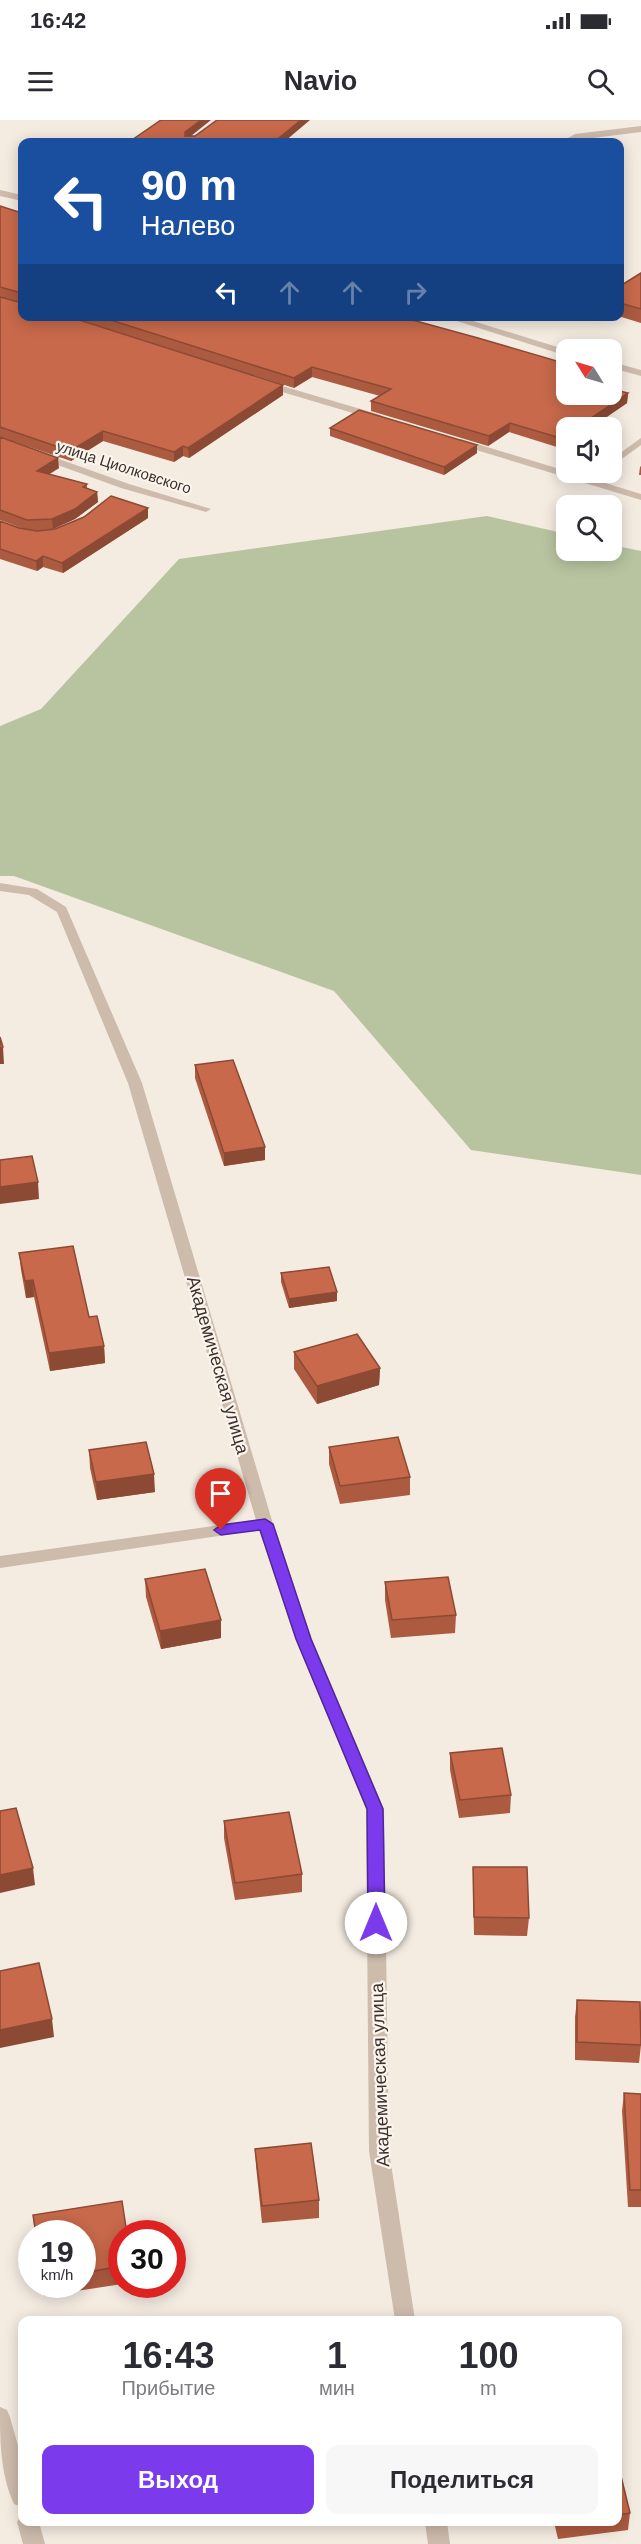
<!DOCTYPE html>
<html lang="ru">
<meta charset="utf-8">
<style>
body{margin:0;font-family:Helvetica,sans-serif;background:#f7f7f7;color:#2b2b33;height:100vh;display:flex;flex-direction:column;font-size:22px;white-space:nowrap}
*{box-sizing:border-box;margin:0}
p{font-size:20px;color:#7c7c81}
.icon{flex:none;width:33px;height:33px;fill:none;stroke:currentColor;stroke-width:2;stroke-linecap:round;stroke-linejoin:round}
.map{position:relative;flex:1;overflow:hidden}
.panel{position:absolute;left:18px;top:2196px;width:604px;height:210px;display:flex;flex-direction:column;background:#fff;border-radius:12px;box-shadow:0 3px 15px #0003}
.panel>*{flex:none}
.guide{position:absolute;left:18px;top:18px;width:606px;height:183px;border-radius:12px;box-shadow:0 3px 15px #0003;background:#1a4fa0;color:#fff;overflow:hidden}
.needle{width:39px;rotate:307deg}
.tools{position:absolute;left:556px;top:219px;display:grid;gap:12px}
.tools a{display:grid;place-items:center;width:66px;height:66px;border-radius:12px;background:#fff;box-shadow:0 3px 15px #0003;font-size:30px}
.speed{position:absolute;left:18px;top:2100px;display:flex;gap:12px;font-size:30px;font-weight:700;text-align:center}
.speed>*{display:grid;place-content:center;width:78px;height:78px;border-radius:50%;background:#fff;box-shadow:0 3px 15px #0003;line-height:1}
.speed small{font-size:15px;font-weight:400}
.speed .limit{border:9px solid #d22;background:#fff;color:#111}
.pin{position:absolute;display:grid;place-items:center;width:51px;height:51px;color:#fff;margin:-62px -26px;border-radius:50% 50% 50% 0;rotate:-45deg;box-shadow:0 0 6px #0007}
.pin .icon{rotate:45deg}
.me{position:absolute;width:66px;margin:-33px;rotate:0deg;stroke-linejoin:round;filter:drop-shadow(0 0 4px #0008)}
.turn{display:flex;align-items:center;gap:21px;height:126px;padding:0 24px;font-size:27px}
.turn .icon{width:78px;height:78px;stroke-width:2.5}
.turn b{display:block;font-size:42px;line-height:51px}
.lanes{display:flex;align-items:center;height:57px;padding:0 24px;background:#0003;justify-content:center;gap:30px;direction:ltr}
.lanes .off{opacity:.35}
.eta{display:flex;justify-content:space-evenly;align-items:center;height:102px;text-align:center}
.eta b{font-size:36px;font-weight:800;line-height:42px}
.cta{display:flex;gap:12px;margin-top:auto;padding:12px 24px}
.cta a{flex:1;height:69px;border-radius:12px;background:#7c3aed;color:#fff;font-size:24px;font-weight:800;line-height:69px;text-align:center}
.cta a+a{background:#f7f7f7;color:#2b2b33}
.status{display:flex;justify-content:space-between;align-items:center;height:42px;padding:0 30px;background:#fff;direction:ltr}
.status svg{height:16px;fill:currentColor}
header{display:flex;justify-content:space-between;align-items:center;height:78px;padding:0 24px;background:#fff;font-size:27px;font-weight:800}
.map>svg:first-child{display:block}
.green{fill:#b8c4a0}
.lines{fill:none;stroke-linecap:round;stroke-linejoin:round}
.service{fill:#cdbbac;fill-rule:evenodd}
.minor{fill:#cdbbac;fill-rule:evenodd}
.tertiary{fill:#cdbbac;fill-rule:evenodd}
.wall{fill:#ac5a40}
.shaded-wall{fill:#8c4a34}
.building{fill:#c8694b;stroke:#8c4a34;stroke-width:1.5}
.route{fill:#7c3aed;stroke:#51269a;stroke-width:1.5}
.labels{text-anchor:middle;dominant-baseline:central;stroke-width:4.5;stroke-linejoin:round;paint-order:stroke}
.far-street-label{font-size:15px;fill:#3b302b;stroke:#fbf5ee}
.street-label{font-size:18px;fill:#3b302b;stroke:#fbf5ee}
</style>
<div class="status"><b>16:42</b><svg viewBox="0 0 49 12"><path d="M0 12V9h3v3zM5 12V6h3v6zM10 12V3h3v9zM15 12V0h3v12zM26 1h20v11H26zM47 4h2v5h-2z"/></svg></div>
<header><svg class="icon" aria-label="menu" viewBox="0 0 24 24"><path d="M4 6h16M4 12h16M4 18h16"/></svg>Navio<svg class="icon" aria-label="search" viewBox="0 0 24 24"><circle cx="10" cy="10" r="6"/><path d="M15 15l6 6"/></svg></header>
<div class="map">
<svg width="641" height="2424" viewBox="0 0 641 2424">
<rect width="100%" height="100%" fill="#f4ebe1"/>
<!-- green -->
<path class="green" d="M487,396L567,414V430H612V425L641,431V1055L471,1030L334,871L14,756H0V606L41,589L179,439Z"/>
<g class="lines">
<!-- service -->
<path class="service" d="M641,318V325L612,346V339Z
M593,352H603L592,362H586V358Z"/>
<!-- minor -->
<path class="minor" d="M641,6V12L561,22L575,14Z
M265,261L381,295L382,297L373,299L262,266L260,264Z
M0,318L129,364L211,389L206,392L121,368L0,324Z
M453,319H461L641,374V380L453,323Z
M0,763L37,769L66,787L142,963L273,1404L312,1519L384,1689L389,2031L415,2200H395L369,2031L366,1689L296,1519L259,1410L0,1448V1436L256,1400L128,963L57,792L29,775L0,771Z
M0,2287L7,2290L10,2297L22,2340V2387L14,2384C0,2353 0,2321 0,2287Z
M22,2394V2402H39L45,2424H23L17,2402Z
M425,2402H447L450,2424H428Z"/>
<!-- tertiary -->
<path class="tertiary" d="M0,70L22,75V81L0,76Z
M441,196H457L567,230V236Z
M612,242L641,250V256L612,248Z"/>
</g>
<!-- wall -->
<path class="wall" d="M0,86L22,93V183L0,177Z
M641,153V203L618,196H620V166Z
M0,177L283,265V275L189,338L183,336L174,342L103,321L71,341L0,317Z
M68,196H398L567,274L628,273L627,283L560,328L509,312L488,326L371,291V281L380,276L312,257L294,268Z
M330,308L477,333L444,355L330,316Z
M0,317L59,348L49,354L87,364V368L97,372L98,382L75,399L53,409L148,398L63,453L43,447L37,451L0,439V401L24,409L0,400Z
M641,346V355H639L640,347Z
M195,945L265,1040L224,1046L195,958Z
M19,1133L89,1197L104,1226L105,1243L50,1251L34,1177L26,1178L21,1150Z
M281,1153L337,1181L289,1188L281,1162Z
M294,1232L380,1248L379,1265L317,1284L294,1249Z
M329,1327L410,1357V1375L340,1384L329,1344Z
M89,1330L155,1372L97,1380L90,1348Z
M145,1459L221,1500V1518L161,1529L146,1477Z
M385,1462L456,1495L455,1513L391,1518L385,1480Z
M450,1633L511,1675L510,1693L459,1698L450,1650Z
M224,1701L302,1754V1772L235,1780L224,1718Z
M473,1747L529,1798L527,1816L474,1815L473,1764Z
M577,1880L641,1925L639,1943L575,1940V1897Z
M624,1973L641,1974V2087H628L622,1991Z
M255,2029L319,2080V2098L262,2103L256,2046Z
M33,2095L122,2114V2164L44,2176L42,2164H82V2114H35Z
M618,2344L630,2393L628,2410L558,2419L554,2402H618Z"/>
<!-- shaded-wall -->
<path class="shaded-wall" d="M201,0H211L186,20L185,12Z
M301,0H310L284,22H274Z
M312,247V257L294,268V258Z
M283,265V275L189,338L188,328Z
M628,273L627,283L591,308H576Z
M510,303L509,312L488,326L489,316Z
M103,311V321L71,341L70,331Z
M567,314V323L560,328V318Z
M477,325V333L444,355V347Z
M183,326V336L174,342V332Z
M58,338L59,348L37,362V351Z
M97,372L98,382L75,399L53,409L52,399Z
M148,388V398L63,453L62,443Z
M43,436V447L37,451L36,441Z
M3,927L4,944H0V928Z
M265,1027V1040L224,1046V1033Z
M38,1062L39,1079L0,1084V1067Z
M33,1160L34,1177L26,1178L25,1161Z
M337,1172V1181L289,1188V1179Z
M104,1226L105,1243L50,1251L49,1233Z
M380,1248L379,1265L317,1284V1266Z
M154,1354L155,1372L97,1380L96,1362Z
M221,1500V1518L161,1529L160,1511Z
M33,1748L35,1765L0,1773V1755Z
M52,1899L54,1917L0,1928V1910Z"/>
<!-- building -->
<path class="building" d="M161,0H201L185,12V16H195L217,0H301L274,22H129Z
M0,86L22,93V180V173L0,167Z
M641,153V189L620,183V166Z
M0,177L22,183V196H67L283,265L188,328L183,326L174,332L103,311L70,331L0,307Z
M98,196H398L478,218L567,244V274H612V269L628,273L576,308H567V314L560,318L510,303L489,316L371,281L391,269L312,247L294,258Z
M359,290L477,325L444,347L330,308Z
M0,317L58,338L37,351L87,364L83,367L97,372L75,389L52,399L27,400L0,390Z
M111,376L148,388L62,443L43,436L36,441L0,429V401L19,408L37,411L55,409L84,397Z
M0,917L3,927L0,928Z
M233,940L265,1027L224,1033L195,945Z
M32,1036L38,1062L0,1067V1040Z
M73,1126L89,1197L97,1196L104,1226L49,1233L33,1160L25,1161L19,1133Z
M329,1147L337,1172L289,1179L281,1153Z
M357,1214L380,1248L317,1266L294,1232Z
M398,1317L410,1357L340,1366L329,1327Z
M146,1322L154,1354L96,1362L89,1330Z
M205,1449L221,1500L160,1511L145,1459Z
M448,1457L456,1495L392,1500L385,1462Z
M502,1628L511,1675L460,1680L450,1633Z
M16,1688L33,1748L0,1755V1691Z
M289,1692L302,1754L235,1763L224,1701Z
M473,1747H527L529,1798L474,1797Z
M39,1843L52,1899L0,1910V1851Z
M577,1880L640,1882L641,1925L577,1922Z
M624,1973L641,1974V2070H630Z
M311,2023L319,2080L262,2086L255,2029Z
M122,2081L127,2114H122V2146L82,2153V2114H36L33,2095Z
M618,2344L630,2393L618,2395Z"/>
<!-- route -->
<path class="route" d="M265,1399L273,1404L311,1519L383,1689L385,1803L382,1808L376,1809L371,1808L368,1803L367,1689L296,1519L260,1410L221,1415L214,1410L221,1405Z"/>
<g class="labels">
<!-- far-street labels -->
<g class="far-street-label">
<text transform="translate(124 347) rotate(18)">улица Циолковского</text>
</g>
<!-- street labels -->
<g class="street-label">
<text transform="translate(218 1245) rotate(74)">Академическая улица</text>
<text transform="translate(380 1955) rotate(-92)">Академическая улица</text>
</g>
</g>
</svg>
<div class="tools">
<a><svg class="needle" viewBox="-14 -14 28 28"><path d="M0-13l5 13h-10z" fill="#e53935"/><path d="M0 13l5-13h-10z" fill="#7c7c81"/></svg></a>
<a><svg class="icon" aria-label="sound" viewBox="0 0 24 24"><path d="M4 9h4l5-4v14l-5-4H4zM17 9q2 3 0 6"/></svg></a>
<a><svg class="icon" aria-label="search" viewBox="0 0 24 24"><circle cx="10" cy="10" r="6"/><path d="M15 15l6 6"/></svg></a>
</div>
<div class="speed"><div>19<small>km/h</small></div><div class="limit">30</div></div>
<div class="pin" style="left:221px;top:1410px;background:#d93025"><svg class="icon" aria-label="arrive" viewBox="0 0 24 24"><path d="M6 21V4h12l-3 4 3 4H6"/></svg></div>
<svg class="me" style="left:376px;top:1803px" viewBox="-20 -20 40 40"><circle r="19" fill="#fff"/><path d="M0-13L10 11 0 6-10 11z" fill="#7c3aed"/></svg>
<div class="guide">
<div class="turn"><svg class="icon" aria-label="left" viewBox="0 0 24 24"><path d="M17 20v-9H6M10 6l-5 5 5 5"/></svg><div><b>90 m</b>Налево</div></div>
<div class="lanes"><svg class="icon" aria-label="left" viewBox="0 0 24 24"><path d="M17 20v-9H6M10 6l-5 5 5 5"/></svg><svg class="icon off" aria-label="ahead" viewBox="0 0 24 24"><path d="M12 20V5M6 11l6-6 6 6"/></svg><svg class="icon off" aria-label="ahead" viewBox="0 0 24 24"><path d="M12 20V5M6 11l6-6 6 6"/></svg><svg class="icon off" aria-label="right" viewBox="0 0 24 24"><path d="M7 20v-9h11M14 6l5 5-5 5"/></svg></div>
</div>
<section class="panel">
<div class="eta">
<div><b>16:43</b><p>Прибытие</p></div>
<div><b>1</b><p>мин</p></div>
<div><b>100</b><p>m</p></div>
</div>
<div class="cta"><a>Выход</a><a>Поделиться</a></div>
</section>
</div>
